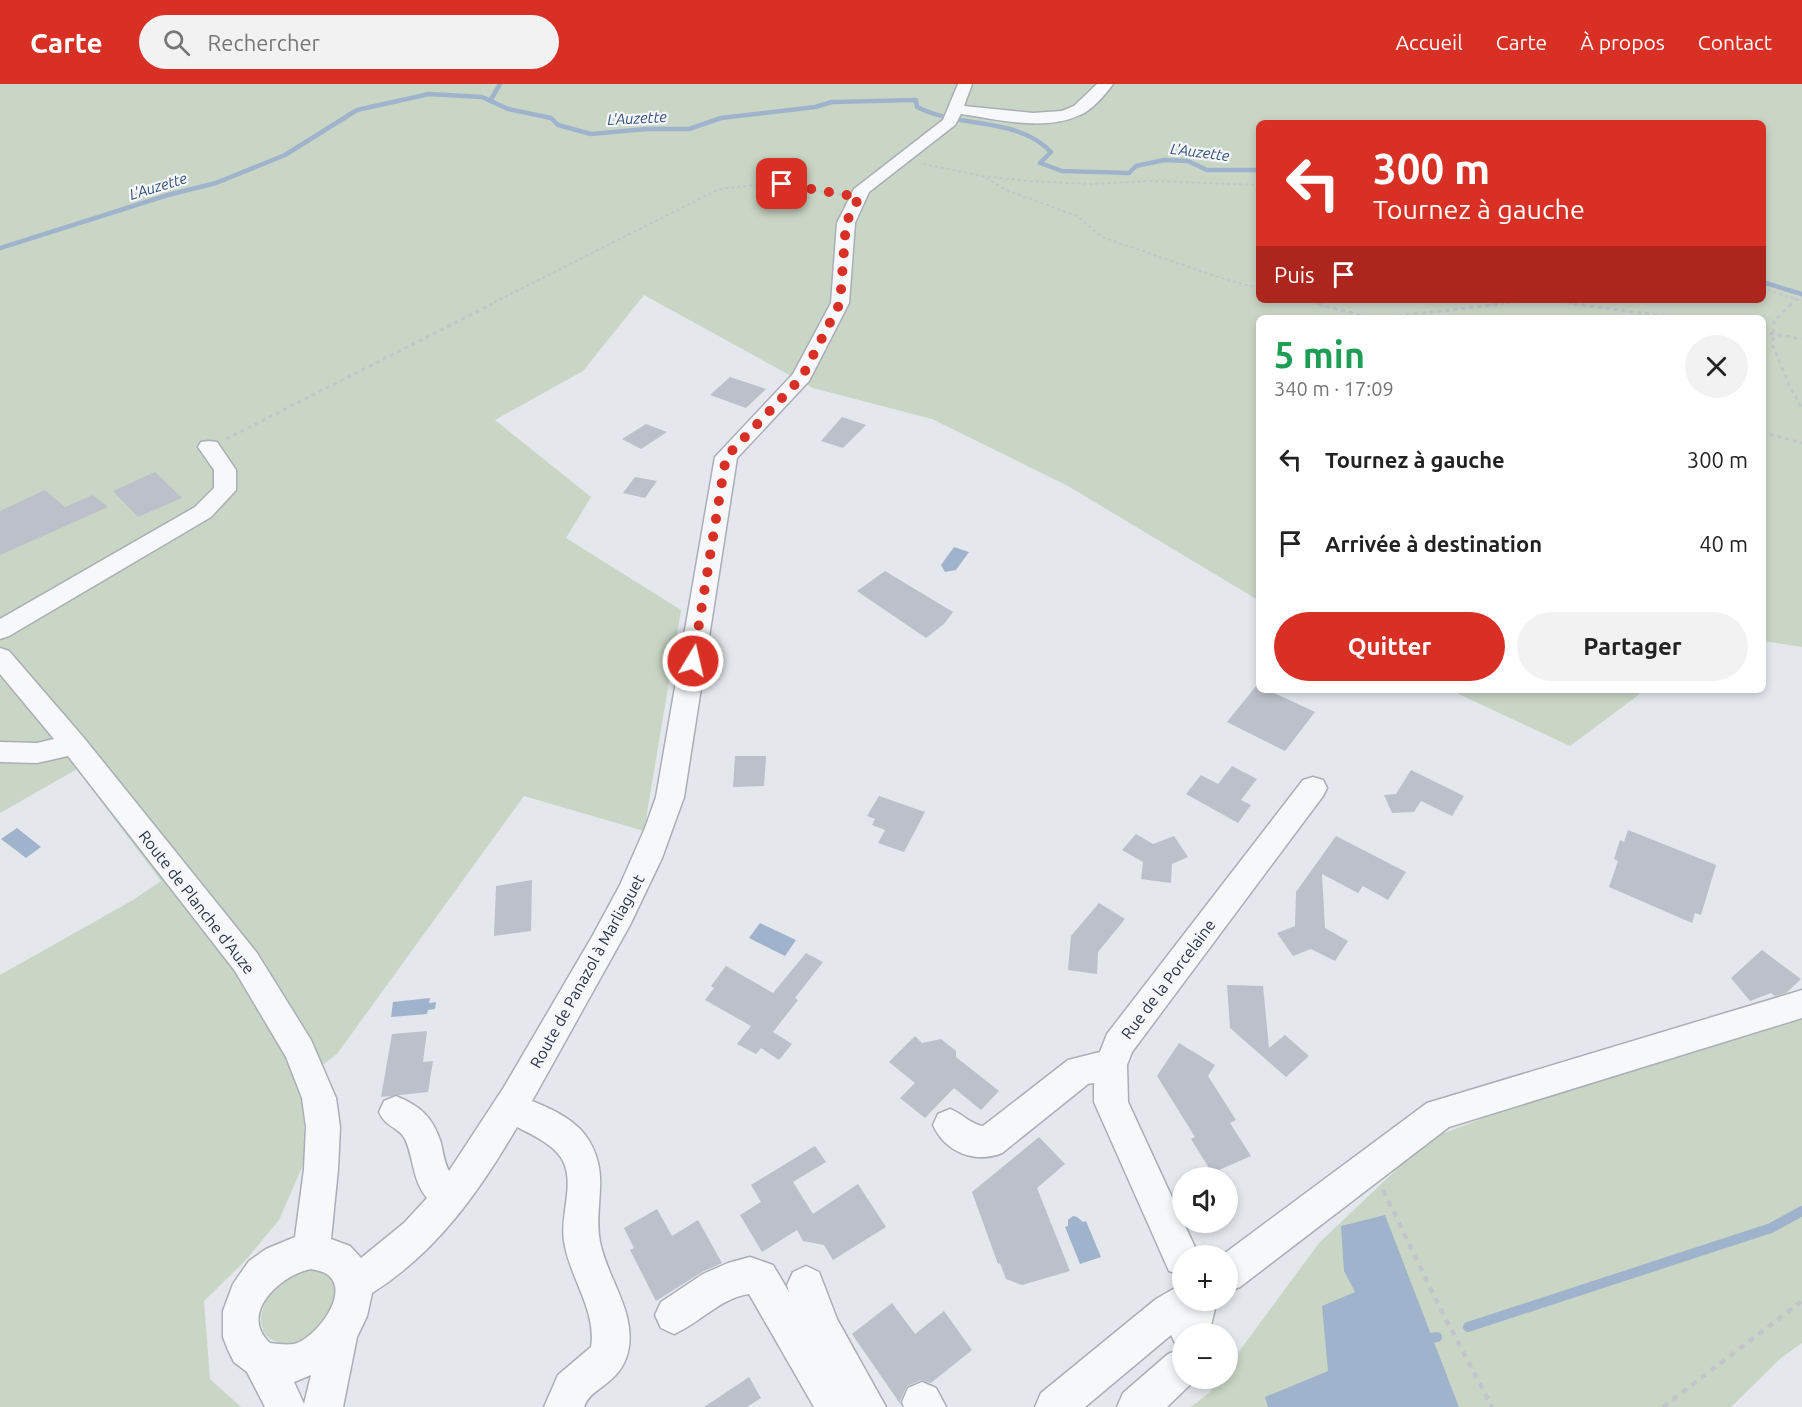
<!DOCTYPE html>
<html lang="fr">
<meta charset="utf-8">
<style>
body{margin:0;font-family:Ubuntu,sans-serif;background:#f2f2f2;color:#222;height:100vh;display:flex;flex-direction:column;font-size:22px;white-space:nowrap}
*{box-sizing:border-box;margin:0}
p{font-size:20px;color:#767676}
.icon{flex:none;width:33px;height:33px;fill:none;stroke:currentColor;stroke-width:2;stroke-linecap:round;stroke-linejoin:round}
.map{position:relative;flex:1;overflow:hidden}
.sheet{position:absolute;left:1256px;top:231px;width:510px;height:378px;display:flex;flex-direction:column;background:#fff;border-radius:9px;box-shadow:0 3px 9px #0003}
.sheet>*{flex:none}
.hud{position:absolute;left:1256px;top:36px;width:510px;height:183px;border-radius:9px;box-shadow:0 3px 9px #0003;background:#d93025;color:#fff;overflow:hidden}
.buttons{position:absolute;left:1172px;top:1083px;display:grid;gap:12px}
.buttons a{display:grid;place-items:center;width:66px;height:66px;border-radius:50%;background:#fff;box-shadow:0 3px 9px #0003;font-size:30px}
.pin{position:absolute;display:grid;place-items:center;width:51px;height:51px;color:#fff;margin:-26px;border-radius:12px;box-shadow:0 3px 9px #0006}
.me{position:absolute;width:66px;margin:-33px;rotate:9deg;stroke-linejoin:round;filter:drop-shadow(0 0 4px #0008)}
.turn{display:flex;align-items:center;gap:21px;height:126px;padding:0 18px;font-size:27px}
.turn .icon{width:78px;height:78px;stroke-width:2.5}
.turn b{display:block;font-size:42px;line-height:51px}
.then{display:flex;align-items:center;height:57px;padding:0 18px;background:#0003;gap:12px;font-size:22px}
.round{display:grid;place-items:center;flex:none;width:63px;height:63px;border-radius:32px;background:#f2f2f2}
.head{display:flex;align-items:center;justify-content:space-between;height:102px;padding:0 18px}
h1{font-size:36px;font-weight:600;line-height:45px;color:#1e9e55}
.button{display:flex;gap:12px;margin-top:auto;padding:12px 18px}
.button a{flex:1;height:69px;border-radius:36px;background:#d93025;color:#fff;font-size:24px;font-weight:600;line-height:69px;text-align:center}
.button a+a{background:#f2f2f2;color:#222}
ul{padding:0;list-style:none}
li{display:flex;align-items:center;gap:18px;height:84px;padding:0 18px}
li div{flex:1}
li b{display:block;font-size:22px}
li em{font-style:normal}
header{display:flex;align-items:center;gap:36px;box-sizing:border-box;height:84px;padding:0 30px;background:#d93025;color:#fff}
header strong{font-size:28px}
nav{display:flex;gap:33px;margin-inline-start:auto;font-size:21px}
.search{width:420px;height:54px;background:#f2f2f2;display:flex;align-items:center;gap:15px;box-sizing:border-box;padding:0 21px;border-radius:33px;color:#767676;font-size:22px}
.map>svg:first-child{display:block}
.green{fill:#c9d6c5;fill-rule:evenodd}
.water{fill:#9fb4cc}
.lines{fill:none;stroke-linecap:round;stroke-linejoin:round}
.stream-far1{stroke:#9fb4cc;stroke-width:4.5}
.stream{stroke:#9fb4cc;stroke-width:10}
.building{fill:#bbc0ca}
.minor-casing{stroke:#a9aeb7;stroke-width:3}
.path-far2{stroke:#c2c5cb;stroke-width:2;stroke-dasharray:3 3;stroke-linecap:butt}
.path-far1{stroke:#c2c5cb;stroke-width:3;stroke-dasharray:4 4;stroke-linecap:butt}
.path{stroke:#c2c5cb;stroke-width:4.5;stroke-dasharray:6 6;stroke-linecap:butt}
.minor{fill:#f7f8fa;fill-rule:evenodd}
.route{stroke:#d93025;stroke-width:10;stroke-dasharray:0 18}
.labels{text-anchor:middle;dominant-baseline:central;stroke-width:4.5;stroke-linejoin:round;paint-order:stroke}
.far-water-label{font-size:15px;font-style:italic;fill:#34527a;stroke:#f4f6f9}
.street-label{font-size:16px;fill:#2b3445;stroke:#f4f6f9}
</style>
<header>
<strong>Carte</strong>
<div class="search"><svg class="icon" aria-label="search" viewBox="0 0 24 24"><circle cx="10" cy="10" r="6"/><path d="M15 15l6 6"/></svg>Rechercher</div>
<nav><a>Accueil</a><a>Carte</a><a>À propos</a><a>Contact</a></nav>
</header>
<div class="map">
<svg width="1802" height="1323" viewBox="0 0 1802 1323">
<rect width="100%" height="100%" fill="#e4e7ec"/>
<!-- green -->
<path class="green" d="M0,0H1802V563L1763,557L1762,234H1258V516L1068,402L932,335L813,304L644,211L583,287L495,336L591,413L566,454L681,526L644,747L524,712L337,970L300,998L307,1072L279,1136L245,1177L204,1217L210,1295L241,1323H0V891L133,816L161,797L77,685L0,729ZM1258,39H1762V216H1258Z
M1450,606H1645L1570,662Z
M1802,911V1259L1781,1274L1731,1323H1191L1210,1308L1219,1295L1227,1294V1284L1319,1159L1397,1085L1390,1070Z
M311,1184C338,1190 337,1201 335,1225C327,1234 318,1248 307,1255C302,1258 295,1260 289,1260C245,1258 261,1211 285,1193C292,1188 303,1186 311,1184Z"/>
<!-- water -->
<path class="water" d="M954,463L969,468L956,486L945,488L941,481Z
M17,744L41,763L26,774L1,755Z
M760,839L796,856L785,872L749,854Z
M430,914L429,919L436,918L435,925L428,926L427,930L391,933L393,918Z
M1385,1131L1459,1323H1268L1265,1313L1328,1287L1322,1222L1355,1208L1344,1187L1341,1142Z
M1073,1132L1077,1133L1083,1138L1086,1137L1101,1173L1080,1180L1065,1143L1068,1142V1136Z"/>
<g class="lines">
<!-- stream-far1 -->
<path class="stream-far1" d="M490,17L500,0
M0,164L168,111L216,99L285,71L357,26L429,10L482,13L508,25L551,34L558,41L591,50L646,45H689L721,34L815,23L832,18L916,16L917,23C960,45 1016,32 1051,68L1040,79L1062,87L1129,89L1136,82L1164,76L1188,77L1207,86H1258
M1762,198L1802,210"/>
<!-- stream -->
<path class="stream" d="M1468,1243L1771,1144L1802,1127
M1432,1254L1437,1253"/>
</g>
<!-- building -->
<path class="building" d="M730,293L766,305L746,324L710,311Z
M842,333L866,341L843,364L821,357Z
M646,340L667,348L641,365L622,355Z
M155,388L182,414L138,433L113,407Z
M635,393L657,397L645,414L623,409Z
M45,406L65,423L93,411L108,423L0,471V427Z
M885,487L953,528L944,540L926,554L857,507Z
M1257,601L1258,606H1268L1315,628L1285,667L1227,638Z
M735,672H766L764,702L733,703Z
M1232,682L1257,695L1241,716L1251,721L1238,739L1186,710L1201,691L1218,700Z
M1411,686L1464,712L1452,732L1421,717L1414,728L1392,729L1384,711L1396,710Z
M879,712L925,728L904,768L878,759L885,746L872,741L875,735L867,732Z
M1628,746L1716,781L1701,831L1695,829L1692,839L1609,803L1618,777L1614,775L1620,756L1624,758Z
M1136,750L1153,760L1174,752L1188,773L1172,780L1171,799L1141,795L1143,778L1122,766Z
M1336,752L1406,788L1388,816L1363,802L1358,809L1322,790L1325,844L1348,857L1335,877L1311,865L1293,872L1277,849L1295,842L1296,808Z
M532,796L531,847L494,852L496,802Z
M1099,819L1125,835L1098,868L1097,890L1068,886L1071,852Z
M1762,866L1801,895L1786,909L1775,912L1771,909L1750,917L1731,894Z
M806,869L823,878L795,914L798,916L773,948L792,960L779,976L761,964L756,970L737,960L751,942L705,916L714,904L711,902L726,882L773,909Z
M1227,901L1263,902L1269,964L1285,951L1309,972L1286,993L1230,944Z
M427,947L423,978L433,977L428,1008L381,1013L392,950Z
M915,952L922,959L941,955L956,967V973L999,1007L981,1026L954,1004L925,1034L900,1014L915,999L889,978Z
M1179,959L1215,981L1208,992L1236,1036L1230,1039L1251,1072L1212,1089L1191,1055L1195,1053L1157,992Z
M1039,1053L1065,1080L1037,1104L1070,1187L1022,1201L1006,1195L1000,1179L998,1180L972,1108Z
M815,1062L826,1078L793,1098L813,1130L858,1100L886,1143L833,1176L824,1161L803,1157L797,1146L762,1168L740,1131L761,1118L751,1101Z
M657,1125L672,1152L698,1136L722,1179L702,1188L656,1217L630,1166L634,1164L624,1144Z
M892,1219L915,1250L944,1227L972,1266L931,1299L921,1296L907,1302L900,1317L901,1321L852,1250Z
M749,1293L761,1314L747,1323H704Z"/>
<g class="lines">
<defs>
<path id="minor" d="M958,0H972L964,22L1033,29L1062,27L1074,22L1097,0H1113C1105,11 1092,26 1080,31C1044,48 997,35 961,30L955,41L869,108L855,139L849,219L809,297L737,374L684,713L662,774L630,841L532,1017C552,1025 576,1036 588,1055C611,1092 593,1120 600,1158C607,1194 637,1229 628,1268C620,1301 590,1303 584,1323H544L558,1291L591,1263C597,1226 569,1193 564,1157C560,1132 574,1103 564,1079C557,1062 533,1051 517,1043C479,1108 437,1168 372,1209L367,1232L357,1253L343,1323H265L247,1288L234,1278L228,1266L223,1253V1227L233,1200L249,1177L266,1165L295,1153L304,1085L306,1043L302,1014L286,973L235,887L68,672L37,679L0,678V658L37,659L54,655L0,590V564L9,567L84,654L257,869L311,956L336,1014L340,1043L338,1085L331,1155L350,1162L361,1174L404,1139L427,1114C412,1096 414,1074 405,1055C398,1042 386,1044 379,1028L384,1017L396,1012C420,1022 433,1033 441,1059C443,1068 444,1078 449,1087L504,1003L593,851L620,801L645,744L656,713L715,373L793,290L831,219L837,139L854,105L943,36ZM311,1185C315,1186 321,1187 325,1189C354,1205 316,1255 294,1260C287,1261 277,1260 270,1259C238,1230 280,1191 311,1185ZM311,1291L304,1320L294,1298Z
M209,357L217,358L236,386V406L211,433L9,552L0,555V535L195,423L214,404V386L198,363L201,358Z
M1313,693L1323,696L1327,704L1323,712L1132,968L1127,981L1128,1018L1199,1172H1182V1192L1169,1187L1094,1018V999L1088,1000L1002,1069C975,1080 945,1068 933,1041L938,1030L950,1025C961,1029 972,1041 983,1042L1068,976L1100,968L1107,950L1303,696Z
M1802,906V934L1449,1043L1240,1203L1227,1208V1172H1221L1427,1019Z
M750,1173L773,1181L789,1208L787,1201L793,1188L806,1182L819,1188L837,1235L886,1323H814L749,1210C720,1214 700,1239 674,1250L661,1244L655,1231L661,1218L703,1190L728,1179Z
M1182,1200V1216H1217L1209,1250H1182V1294H1197L1167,1323H1117L1123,1309L1168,1270L1181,1265L1177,1263L1171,1251L1085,1323H1035L1041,1309L1156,1215Z
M922,1298L936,1304L946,1323H904L902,1318L908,1304Z"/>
</defs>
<!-- minor casing -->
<use href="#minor" class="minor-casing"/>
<!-- path-far2 -->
<path class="path-far2" d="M923,80L983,92L1030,97L1090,100L1152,97L1258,101
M986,94L1008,107L1077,132L1102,153L1221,194L1258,204
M1762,204L1802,217
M1303,216L1323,221
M1545,216L1585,221
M489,221L719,105L765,100L841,110
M1489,221L1536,216
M1790,221L1796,215"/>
<!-- path-far1 -->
<path class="path-far1" d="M1318,220L1370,234
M1574,220L1678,234
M1791,220L1774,237L1773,262L1789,301L1802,324
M1382,234L1502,220
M1762,248L1802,255
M1762,348L1802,359
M226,355L492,220"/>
<!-- path -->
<path class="path" d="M1383,1106L1439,1222L1492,1323
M1663,1323L1802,1217"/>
<!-- minor -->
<use href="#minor" class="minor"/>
</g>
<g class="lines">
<!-- route -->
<path class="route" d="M693,577L726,373L802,293L840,219L846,139L859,113L782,100"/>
</g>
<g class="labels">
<!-- far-water labels -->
<g class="far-water-label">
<text transform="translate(637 34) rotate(-3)">L'Auzette</text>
<text transform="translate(1200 68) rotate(7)">L'Auzette</text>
<text transform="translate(158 102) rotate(-17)">L'Auzette</text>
</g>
<!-- street labels -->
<g class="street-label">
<text transform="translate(197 818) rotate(52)">Route de Planche d'Auze</text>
<text transform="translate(587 887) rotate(-61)">Route de Panazol à Marliaguet</text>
<text transform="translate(1168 895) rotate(-53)">Rue de la Porcelaine</text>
</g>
</g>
</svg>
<div class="buttons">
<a><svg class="icon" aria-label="sound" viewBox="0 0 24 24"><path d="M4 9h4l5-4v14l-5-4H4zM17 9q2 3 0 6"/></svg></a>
<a>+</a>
<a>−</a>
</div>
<div class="pin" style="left:782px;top:100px;background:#d93025"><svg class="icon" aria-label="arrive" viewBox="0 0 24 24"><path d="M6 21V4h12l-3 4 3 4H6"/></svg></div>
<svg class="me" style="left:693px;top:577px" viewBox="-20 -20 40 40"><circle r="17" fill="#d93025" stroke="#fff" stroke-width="3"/><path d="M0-11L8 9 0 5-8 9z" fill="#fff"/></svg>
<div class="hud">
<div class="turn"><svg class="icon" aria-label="left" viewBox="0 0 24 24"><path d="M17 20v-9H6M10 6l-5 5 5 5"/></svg><div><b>300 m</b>Tournez à gauche</div></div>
<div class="then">Puis<svg class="icon" aria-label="arrive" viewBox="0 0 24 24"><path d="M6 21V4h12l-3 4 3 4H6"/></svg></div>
</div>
<section class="sheet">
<div class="head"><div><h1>5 min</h1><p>340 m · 17:09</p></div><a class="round"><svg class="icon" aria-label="close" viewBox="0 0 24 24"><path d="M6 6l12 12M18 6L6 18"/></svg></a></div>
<ul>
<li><svg class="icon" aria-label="left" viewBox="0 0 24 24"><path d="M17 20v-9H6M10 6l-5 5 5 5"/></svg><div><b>Tournez à gauche</b></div><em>300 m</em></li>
<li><svg class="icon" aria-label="arrive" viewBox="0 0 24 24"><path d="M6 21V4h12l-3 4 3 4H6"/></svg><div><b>Arrivée à destination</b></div><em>40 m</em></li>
</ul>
<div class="button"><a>Quitter</a><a>Partager</a></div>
</section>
</div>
